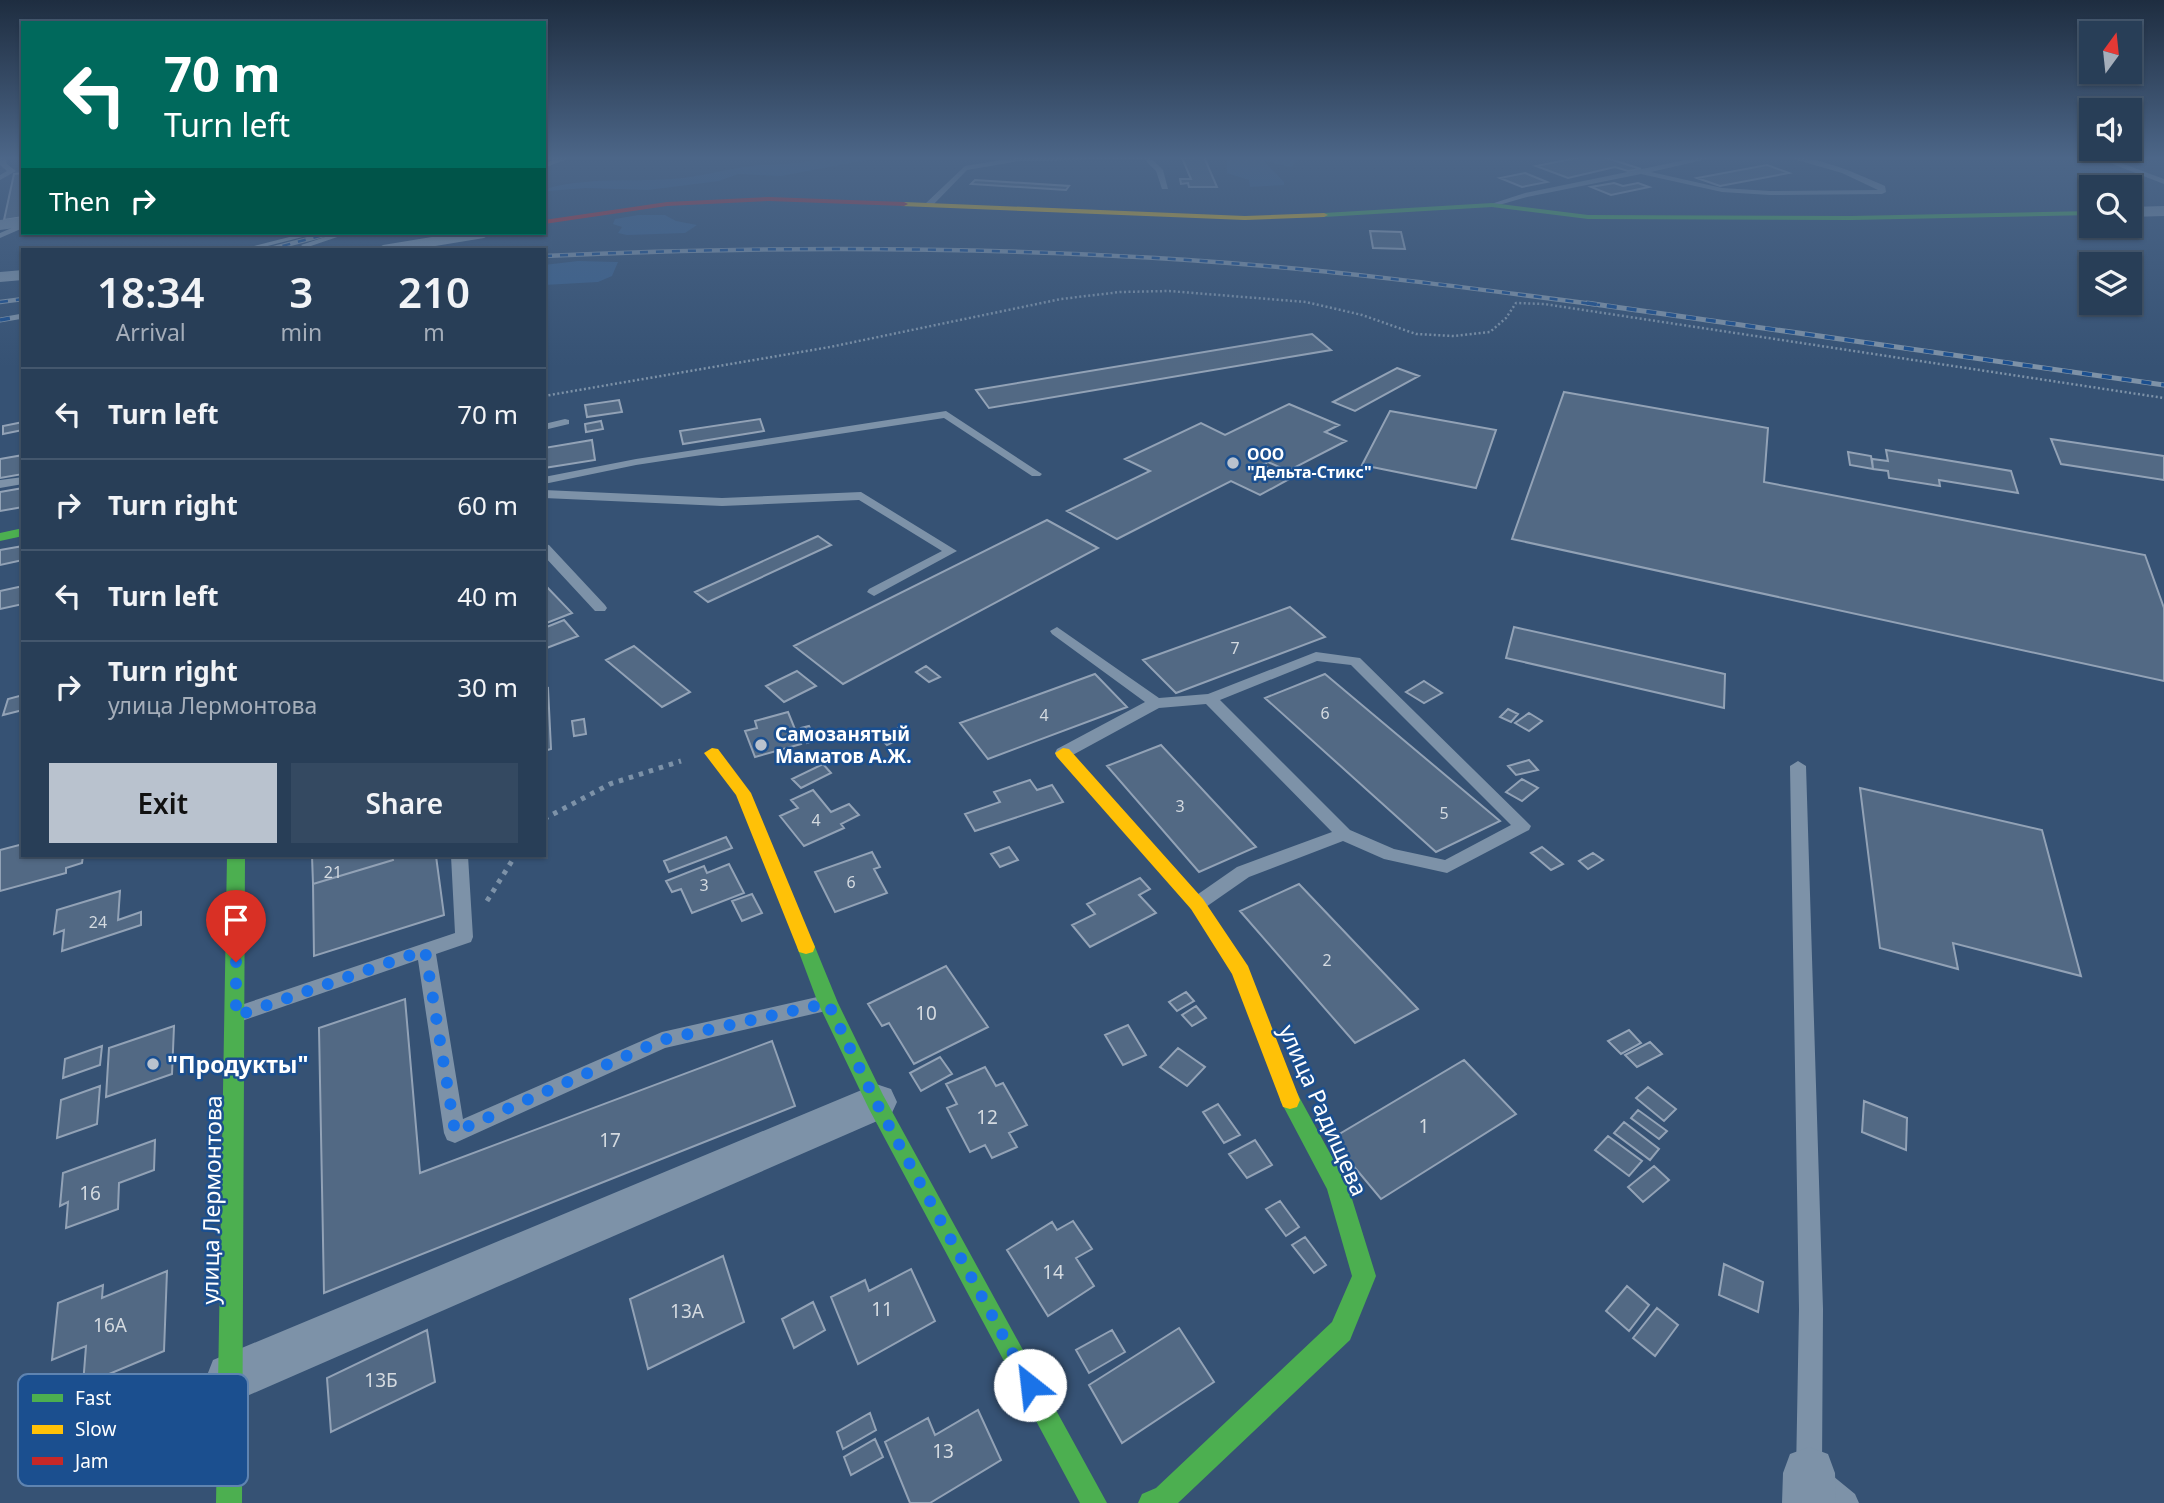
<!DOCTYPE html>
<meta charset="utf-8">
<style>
body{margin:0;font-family:"Noto Sans",sans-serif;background:#344961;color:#f1f3f6;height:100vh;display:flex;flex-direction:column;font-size:26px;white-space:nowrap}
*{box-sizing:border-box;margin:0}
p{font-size:23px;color:#a5aeba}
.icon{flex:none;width:38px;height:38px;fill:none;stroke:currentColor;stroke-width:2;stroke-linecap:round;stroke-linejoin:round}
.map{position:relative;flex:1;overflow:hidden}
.drawer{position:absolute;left:21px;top:248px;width:525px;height:609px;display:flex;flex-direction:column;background:#283e57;border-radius:0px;box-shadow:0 2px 5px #0004,0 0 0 2px #44576d}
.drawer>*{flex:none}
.hud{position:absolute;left:21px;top:21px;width:525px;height:214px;border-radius:0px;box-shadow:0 2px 5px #0004,0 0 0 2px #44576d;background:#00695c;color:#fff;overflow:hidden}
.needle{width:46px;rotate:15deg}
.fabs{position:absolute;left:2079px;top:21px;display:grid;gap:14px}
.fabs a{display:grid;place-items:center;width:63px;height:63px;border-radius:0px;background:#283e57;box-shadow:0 2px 5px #0004,0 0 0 2px #44576d;font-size:35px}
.pin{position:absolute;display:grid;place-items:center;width:60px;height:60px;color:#fff;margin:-72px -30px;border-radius:50% 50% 50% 0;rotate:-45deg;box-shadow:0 0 7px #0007}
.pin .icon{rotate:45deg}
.me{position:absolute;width:77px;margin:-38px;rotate:331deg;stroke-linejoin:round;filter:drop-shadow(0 0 5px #0008)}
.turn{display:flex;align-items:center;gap:24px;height:147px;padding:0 28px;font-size:32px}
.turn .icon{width:91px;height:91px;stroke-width:2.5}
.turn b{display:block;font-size:49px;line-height:60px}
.then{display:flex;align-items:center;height:66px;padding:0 28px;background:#0003;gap:14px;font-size:26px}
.eta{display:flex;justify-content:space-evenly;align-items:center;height:119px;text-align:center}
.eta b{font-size:42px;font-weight:600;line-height:49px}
.action{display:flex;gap:14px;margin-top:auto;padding:14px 28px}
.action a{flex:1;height:80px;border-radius:0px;background:#b9c2ce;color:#111;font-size:28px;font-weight:600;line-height:80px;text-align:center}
.action a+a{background:#344961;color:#f1f3f6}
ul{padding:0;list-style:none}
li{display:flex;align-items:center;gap:21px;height:91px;padding:0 28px;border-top:2px solid #44576d}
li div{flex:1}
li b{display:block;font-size:26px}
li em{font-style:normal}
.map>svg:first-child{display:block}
.water{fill:#3b618d}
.building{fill:#526984;stroke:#92a2b6;stroke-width:2}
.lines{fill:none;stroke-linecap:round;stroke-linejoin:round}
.path-far1{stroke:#7d92a8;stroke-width:2.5;stroke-dasharray:2 2.5;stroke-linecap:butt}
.path{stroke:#7d92a8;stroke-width:5;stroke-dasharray:4.5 6;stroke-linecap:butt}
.lane{fill:#7d92a8;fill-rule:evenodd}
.street{fill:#7d92a8;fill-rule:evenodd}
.fast{fill:#4caf50;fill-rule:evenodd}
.slow{fill:#ffc107;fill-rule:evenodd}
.jam{fill:#c62828;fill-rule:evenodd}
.rail-far1-casing{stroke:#7e92a7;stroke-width:4.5}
.rail-casing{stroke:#7e92a7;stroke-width:5}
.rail-far1{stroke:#1b4f8f;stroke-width:2.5;stroke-dasharray:8;stroke-linecap:butt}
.rail{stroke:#1b4f8f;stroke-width:3.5;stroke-dasharray:10;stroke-linecap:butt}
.route{stroke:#1a73e8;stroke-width:12;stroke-dasharray:0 21.6}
.poi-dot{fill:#b9c2ce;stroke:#1b4f8f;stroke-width:2.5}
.labels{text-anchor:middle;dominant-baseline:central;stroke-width:5;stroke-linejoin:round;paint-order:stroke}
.far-poi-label{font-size:16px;font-weight:bold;fill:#fff;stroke:#1b4f8f;text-anchor:start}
.number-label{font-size:16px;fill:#d4dae0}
.poi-label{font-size:19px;font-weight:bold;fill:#fff;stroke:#1b4f8f;text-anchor:start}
.near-number-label{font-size:19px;fill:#d4dae0}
.near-poi-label{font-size:23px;font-weight:bold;fill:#fff;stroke:#1b4f8f;text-anchor:start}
.near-street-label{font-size:23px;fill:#fff;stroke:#1b4f8f}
.key{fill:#1b4f8f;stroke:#5f84b1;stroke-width:2}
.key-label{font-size:19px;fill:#fff}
</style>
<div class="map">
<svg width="2164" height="1503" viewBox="0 0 2164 1503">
<rect width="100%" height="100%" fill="#365274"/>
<!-- water -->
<path class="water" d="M825,156H888L781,176L738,174L719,181L648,190L586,188L548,191L549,188C591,177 630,182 672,179C702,177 732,167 762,165C783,163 806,165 825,156Z
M1227,156H1300L1291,167L1264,161L1284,182V185L1250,187L1249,180L1227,173Z
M638,215H665L676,221L697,225L685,233L627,235L618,233L622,227L613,224L615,219Z
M578,261L618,262L612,276L598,282L544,285V265Z"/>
<!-- building -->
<path class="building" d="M1586,156H1600L1641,169L1628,171L1615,167L1568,178L1536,166Z
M1204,157L1217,187H1189L1188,183L1181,184L1180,179H1191L1182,158Z
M1767,165L1789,173L1720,186L1697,178Z
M23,173V217L4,220L14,174Z
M1525,173L1547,182L1522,187L1500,178Z
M975,180L1069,186L1066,190L971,184Z
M1614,183L1623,186L1638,183L1649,187L1611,195L1591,187Z
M1370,231L1401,232L1405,249L1373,248Z
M1312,334L1331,350L989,408L976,390Z
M1397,368L1419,376L1355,411L1333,402Z
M1564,392L1768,428L1764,482L2145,555L2164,608V681L1512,539Z
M619,400L622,412L587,417L585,405Z
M1289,404L1339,425L1325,432L1346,441L1288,471L1268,462L1262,465L1291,478L1260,495L1231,481L1117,539L1067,511L1150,471L1125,459L1201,423L1225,435Z
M1390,411L1496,430L1476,488L1362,465Z
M760,419L764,431L683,444L680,431Z
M601,421L603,429L586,432L585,424Z
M23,422V430L3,434V426Z
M2051,439L2164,456V480L2061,464Z
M592,440L595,460L544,468V448Z
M1886,450L2011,471L2018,493L1939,480L1940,486L1889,478L1888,471L1873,469L1872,459L1888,461Z
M1848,452L1871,456L1873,469L1850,465Z
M23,455V474L0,478V459Z
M23,488V507L0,511V492Z
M1047,520L1098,548L843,684L794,646Z
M818,536L831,545L708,602L695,592Z
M23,546V560L0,565V550Z
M544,584L572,613L544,624Z
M23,586V604L0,609V591Z
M1290,607L1325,637L1176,693L1143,660Z
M564,620L578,636L544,649V628Z
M1514,627L1725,674L1724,708L1506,658Z
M634,646L690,692L662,707L606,660Z
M926,666L940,677L929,682L916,672Z
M797,671L816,686L784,702L766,686Z
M1095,674L1127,707L988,759L960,723Z
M1325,674L1500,821L1436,852L1265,698Z
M1424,681L1442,693L1424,703L1406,692Z
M548,688L551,749L544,751V689Z
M23,695V710L3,715L8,699Z
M1508,709L1518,714L1511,722L1500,717Z
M788,712L801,744L755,757L745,731L757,728L755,721Z
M1529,713L1542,721L1529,731L1515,723Z
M584,719L586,734L574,736L572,721Z
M809,726L816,740L807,743L801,728Z
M901,727L909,735L887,745L879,737Z
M1161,745L1256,847L1199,872L1107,766Z
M1529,760L1538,770L1516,775L1508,766Z
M823,764L831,773L801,788L792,779Z
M1522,779L1538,788L1522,801L1506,792Z
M1030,780L1037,790L1052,785L1063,802L975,831L965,814L1000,802L994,792Z
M1860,788L2042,830L2081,976L1953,943L1958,969L1880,948Z
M813,790L831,812L849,804L859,815L841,824L844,828L804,846L780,816L798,808L791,800Z
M726,837L732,848L669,872L664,861Z
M23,844V856H83L82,863L66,868V873L0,891V850Z
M1009,847L1018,860L1000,867L991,854Z
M1542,847L1563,864L1551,870L1531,853Z
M872,852L880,867L874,869L887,893L835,912L815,872Z
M1593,853L1603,860L1588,869L1579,861Z
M312,856H392L393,860L313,884Z
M392,856H436L444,915L314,956L313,884L393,860Z
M729,864L744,893L692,913L681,889L672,892L666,881L704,866L707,873Z
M1140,878L1150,889L1139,895L1156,913L1090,947L1072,925L1095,914L1087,904Z
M1299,884L1418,1009L1355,1043L1240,911Z
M120,891L118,920L141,912V925L62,951L64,930L54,934L57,910Z
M752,894L762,913L742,921L732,901Z
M946,966L988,1027L914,1064L889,1023L882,1026L868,1004Z
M1186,992L1194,1001L1177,1011L1169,1002Z
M405,999L420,1173L772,1041L795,1106L324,1293L319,1028Z
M1196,1006L1206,1018L1192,1026L1182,1015Z
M1128,1025L1146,1055L1123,1065L1105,1035Z
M174,1026L172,1074L106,1097L109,1048Z
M1629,1030L1641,1043L1621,1054L1608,1041Z
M1650,1042L1662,1054L1637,1067L1625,1055Z
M102,1046L100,1065L63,1078L65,1059Z
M1178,1048L1205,1067L1187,1086L1160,1067Z
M940,1057L952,1074L921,1091L910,1073Z
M1464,1060L1516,1114L1381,1199L1331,1139Z
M985,1067L996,1086L1003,1083L1027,1125L1009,1133L1017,1147L992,1158L985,1145L970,1152L947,1108L957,1104L946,1084Z
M100,1086L97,1124L57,1138L61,1100Z
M1648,1087L1676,1109L1664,1121L1636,1098Z
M1864,1101L1907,1118L1906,1150L1862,1132Z
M1218,1104L1240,1135L1224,1143L1203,1112Z
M1638,1110L1667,1131L1659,1139L1631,1118Z
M1624,1122L1659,1149L1650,1160L1614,1133Z
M1608,1136L1642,1161L1629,1176L1595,1150Z
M155,1140L154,1170L119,1183L118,1209L66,1228L68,1202L60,1206L63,1173Z
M1255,1140L1272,1165L1247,1178L1229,1154Z
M1654,1166L1669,1180L1643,1202L1628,1187Z
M1280,1201L1299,1227L1286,1236L1266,1209Z
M1073,1221L1092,1249L1076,1258L1094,1286L1048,1316L1007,1250L1052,1222L1057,1230Z
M1305,1237L1326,1265L1314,1273L1292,1245Z
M723,1256L744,1322L648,1369L630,1299Z
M1724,1264L1763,1282L1758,1312L1719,1295Z
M911,1269L935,1321L858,1364L831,1297L865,1280L869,1291Z
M167,1271L164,1351L83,1385L86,1346L52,1360L58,1303L103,1285L102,1298Z
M1627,1286L1649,1305L1629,1331L1606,1311Z
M813,1302L825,1330L794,1348L782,1319Z
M1657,1308L1678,1325L1655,1356L1633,1338Z
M1179,1328L1214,1382L1122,1443L1089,1385Z
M427,1330L435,1382L331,1432L327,1378Z
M1112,1330L1125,1352L1089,1373L1076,1350Z
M978,1410L1001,1460L930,1503H910L885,1442L928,1418L935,1435Z
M870,1413L876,1430L843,1449L837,1432Z
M875,1439L883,1457L851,1475L844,1457Z"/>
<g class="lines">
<!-- path-far1 -->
<path class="path-far1" d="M544,396L830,347L1061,299L1120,292L1169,291L1306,302L1362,315L1416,334L1454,336L1490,332L1506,318L1516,303L1544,304L2164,398"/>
<!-- path -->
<path class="path" d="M544,819L610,784L681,761
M487,901L515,856"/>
<!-- lane -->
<path class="lane" d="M0,156H5L7,164L16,171L0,180V175L7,171L0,165Z
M564,156H575L544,168V163Z
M1149,156L1163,170L1168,189H1162L1156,171L1144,159L1020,161L967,170L932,206L925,204L965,166L1020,157Z
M1705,156H1720L1651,172L1722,188L1770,191L1878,190L1842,173L1783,156C1818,156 1853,172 1885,186L1886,192L1882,194L1770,195L1722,192L1641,174L1527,197L1492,207L1488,205L1525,193Z
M2092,156H2102L2164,179V184Z
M23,223V228L0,238V233Z
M305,233H318L252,250H238Z
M337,233H349L305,248L301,245Z
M946,411L1042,474L1040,476H1032L944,418L636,465L544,484V477L636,459Z
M565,419L569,420V424L544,430V424Z
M23,477V484L0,488V480Z
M544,490L722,498L861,492L957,551L874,596L867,592L869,589L942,551L859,500L722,506L544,498Z
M544,544L549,545L605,605L607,608L605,611H595L544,556Z
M1057,627L1159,698L1208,694L1316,652L1360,658L1531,826L1529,830L1447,873L1384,859L1343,841L1249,877L1203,909L1197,911L1191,909L1188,904L1191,899L1237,867L1332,832L1206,704L1159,708L1069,757H1057L1055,753L1057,749L1145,702L1052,634L1050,631ZM1317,661L1351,665L1511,825L1445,860L1394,849L1350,830L1220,700Z
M1798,761L1806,766L1823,1309L1822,1467L1855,1494L1859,1503H1825L1800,1482L1796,1473L1799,1309L1790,766Z
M451,856H468L473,937L471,942L436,954L463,1119L662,1032L826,995L833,997L836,1003L833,1009L826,1011L665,1048L455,1143L447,1140L444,1133L418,960L239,1022L232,1020L229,1014L232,1008L455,933Z"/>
<!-- street -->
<path class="street" d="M2164,206V216L2130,217V207Z
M23,217V227L0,230V220Z
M456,233H492L484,238L411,250H375L383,245Z
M23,270V280L0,282V272Z
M876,1084L891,1089L897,1102L891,1115L231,1403L213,1396L206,1378L213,1360Z
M1809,1447L1828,1454L1835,1473L1836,1503H1782L1783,1473L1790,1454Z"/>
<!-- fast -->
<path class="fast" d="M1492,203L1588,215L1851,216L2091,211V215L1851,220L1588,219L1492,207L1324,217L1320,215L1324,213Z
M23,528V536L0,541V533Z
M227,856H245L242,1503H216Z
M806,940L813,942L815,947L838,1003L883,1095L1107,1503H1080L869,1109L818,1003L797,947L799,942Z
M1290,1091L1297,1093L1348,1186L1376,1276L1350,1340L1178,1503H1138L1142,1494L1156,1488L1332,1322L1352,1276L1327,1189L1280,1100L1283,1093Z"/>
<!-- slow -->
<path class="slow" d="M904,202L1245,216L1324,213L1328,215L1324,217L1245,220L901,206Z
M712,748L718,749L751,793L815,947L813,952L806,954L799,952L797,947L736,795L704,753Z
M1063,748L1069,749L1203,899L1248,966L1300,1100L1297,1107L1290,1109L1283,1107L1232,974L1191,909L1057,757L1055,753Z"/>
<!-- jam -->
<path class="jam" d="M769,197L904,202L908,204L904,206L769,201L667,206L544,224V220L667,202Z"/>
<defs>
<path id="rail-far1" d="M544,162L562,156
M267,250L331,233
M544,256C759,246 973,246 1188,260C1326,269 1463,287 1600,305
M0,302L23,299"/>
<path id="rail" d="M1587,303L2164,385
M0,320L23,316"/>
</defs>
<!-- rail-far1 casing -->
<use href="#rail-far1" class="rail-far1-casing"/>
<!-- rail casing -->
<use href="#rail" class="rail-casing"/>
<!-- rail-far1 -->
<use href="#rail-far1" class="rail-far1"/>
<!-- rail -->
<use href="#rail" class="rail"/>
</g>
<!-- sky -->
<linearGradient id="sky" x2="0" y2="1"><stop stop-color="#1e2d40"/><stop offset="0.43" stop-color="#4c6688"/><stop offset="1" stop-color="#4c6688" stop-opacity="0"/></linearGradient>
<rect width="2164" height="367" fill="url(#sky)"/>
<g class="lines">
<!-- route -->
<path class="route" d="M236,962V1016L425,950L455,1132L662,1040L828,1003L876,1102L1030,1385"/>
</g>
<!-- markers -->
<g class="poi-dot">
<circle cx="1233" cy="463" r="7"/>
<circle cx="761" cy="745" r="7"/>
<circle cx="153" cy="1064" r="7"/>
</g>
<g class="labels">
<!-- far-poi labels -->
<g class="far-poi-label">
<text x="1247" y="454">ООО<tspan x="1247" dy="18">"Дельта-Стикс"</tspan></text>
</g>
<!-- number labels -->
<g class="number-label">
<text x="1235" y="648">7</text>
<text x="1325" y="713">6</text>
<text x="1044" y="715">4</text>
<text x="1180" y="806">3</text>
<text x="1444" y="813">5</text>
<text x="816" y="820">4</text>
<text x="333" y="872">21</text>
<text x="851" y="882">6</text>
<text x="704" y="885">3</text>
<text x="98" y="922">24</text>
<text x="1327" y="960">2</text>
</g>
<!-- poi labels -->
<g class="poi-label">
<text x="775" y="734">Самозанятый<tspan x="775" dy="22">Маматов А.Ж.</tspan></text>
</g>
<!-- near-number labels -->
<g class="near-number-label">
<text x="926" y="1013">10</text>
<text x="987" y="1117">12</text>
<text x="1424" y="1126">1</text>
<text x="610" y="1140">17</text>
<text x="90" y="1193">16</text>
<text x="1053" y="1272">14</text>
<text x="882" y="1309">11</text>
<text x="687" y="1311">13А</text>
<text x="110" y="1325">16А</text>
<text x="381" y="1380">13Б</text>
<text x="943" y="1451">13</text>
</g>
<!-- near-poi labels -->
<g class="near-poi-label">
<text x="167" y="1064">"Продукты"</text>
</g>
<!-- near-street labels -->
<g class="near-street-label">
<text transform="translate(1324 1110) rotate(66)">улица Радищева</text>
<text transform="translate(211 1200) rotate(-89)">улица Лермонтова</text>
</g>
</g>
<!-- legend -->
<rect x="18" y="1374" width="230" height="112" rx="10" class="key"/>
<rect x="32" y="1394" width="31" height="8" fill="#4caf50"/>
<rect x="32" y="1425" width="31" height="9" fill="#ffc107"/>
<rect x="32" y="1457" width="31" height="8" fill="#c62828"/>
<g class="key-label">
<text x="75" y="1405">Fast</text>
<text x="75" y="1436">Slow</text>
<text x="75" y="1468">Jam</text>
</g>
</svg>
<div class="fabs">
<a><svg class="needle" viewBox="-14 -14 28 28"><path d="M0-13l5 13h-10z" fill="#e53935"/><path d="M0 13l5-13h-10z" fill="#a5aeba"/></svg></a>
<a><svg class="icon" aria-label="sound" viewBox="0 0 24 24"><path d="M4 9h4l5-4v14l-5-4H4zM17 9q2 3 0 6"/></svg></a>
<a><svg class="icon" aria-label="search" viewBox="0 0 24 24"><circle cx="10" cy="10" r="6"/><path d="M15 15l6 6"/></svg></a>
<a><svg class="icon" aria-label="layers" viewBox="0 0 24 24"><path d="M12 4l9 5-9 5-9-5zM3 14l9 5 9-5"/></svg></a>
</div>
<div class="pin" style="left:236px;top:962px;background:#d93025"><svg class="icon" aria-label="arrive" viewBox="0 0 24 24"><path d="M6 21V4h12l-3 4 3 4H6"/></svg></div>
<svg class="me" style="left:1030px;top:1385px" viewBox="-20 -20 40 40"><circle r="19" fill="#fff"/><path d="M0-13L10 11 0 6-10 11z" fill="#1a73e8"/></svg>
<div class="hud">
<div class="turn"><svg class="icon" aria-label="left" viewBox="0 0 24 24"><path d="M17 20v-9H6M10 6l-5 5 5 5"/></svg><div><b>70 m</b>Turn left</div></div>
<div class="then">Then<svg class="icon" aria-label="right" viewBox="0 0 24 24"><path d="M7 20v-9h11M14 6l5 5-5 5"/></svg></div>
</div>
<section class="drawer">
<div class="eta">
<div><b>18:34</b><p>Arrival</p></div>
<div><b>3</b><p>min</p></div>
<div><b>210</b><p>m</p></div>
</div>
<ul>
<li><svg class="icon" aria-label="left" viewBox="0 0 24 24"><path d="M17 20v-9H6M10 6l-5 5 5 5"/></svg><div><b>Turn left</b></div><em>70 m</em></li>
<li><svg class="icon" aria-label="right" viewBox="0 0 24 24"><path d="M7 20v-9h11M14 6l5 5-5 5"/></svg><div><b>Turn right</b></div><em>60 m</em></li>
<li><svg class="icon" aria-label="left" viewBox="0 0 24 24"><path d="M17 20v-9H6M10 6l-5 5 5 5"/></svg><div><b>Turn left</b></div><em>40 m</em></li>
<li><svg class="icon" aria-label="right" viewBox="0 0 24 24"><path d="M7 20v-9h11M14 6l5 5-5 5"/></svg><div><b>Turn right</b><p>улица Лермонтова</p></div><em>30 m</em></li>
</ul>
<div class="action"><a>Exit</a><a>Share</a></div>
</section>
</div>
